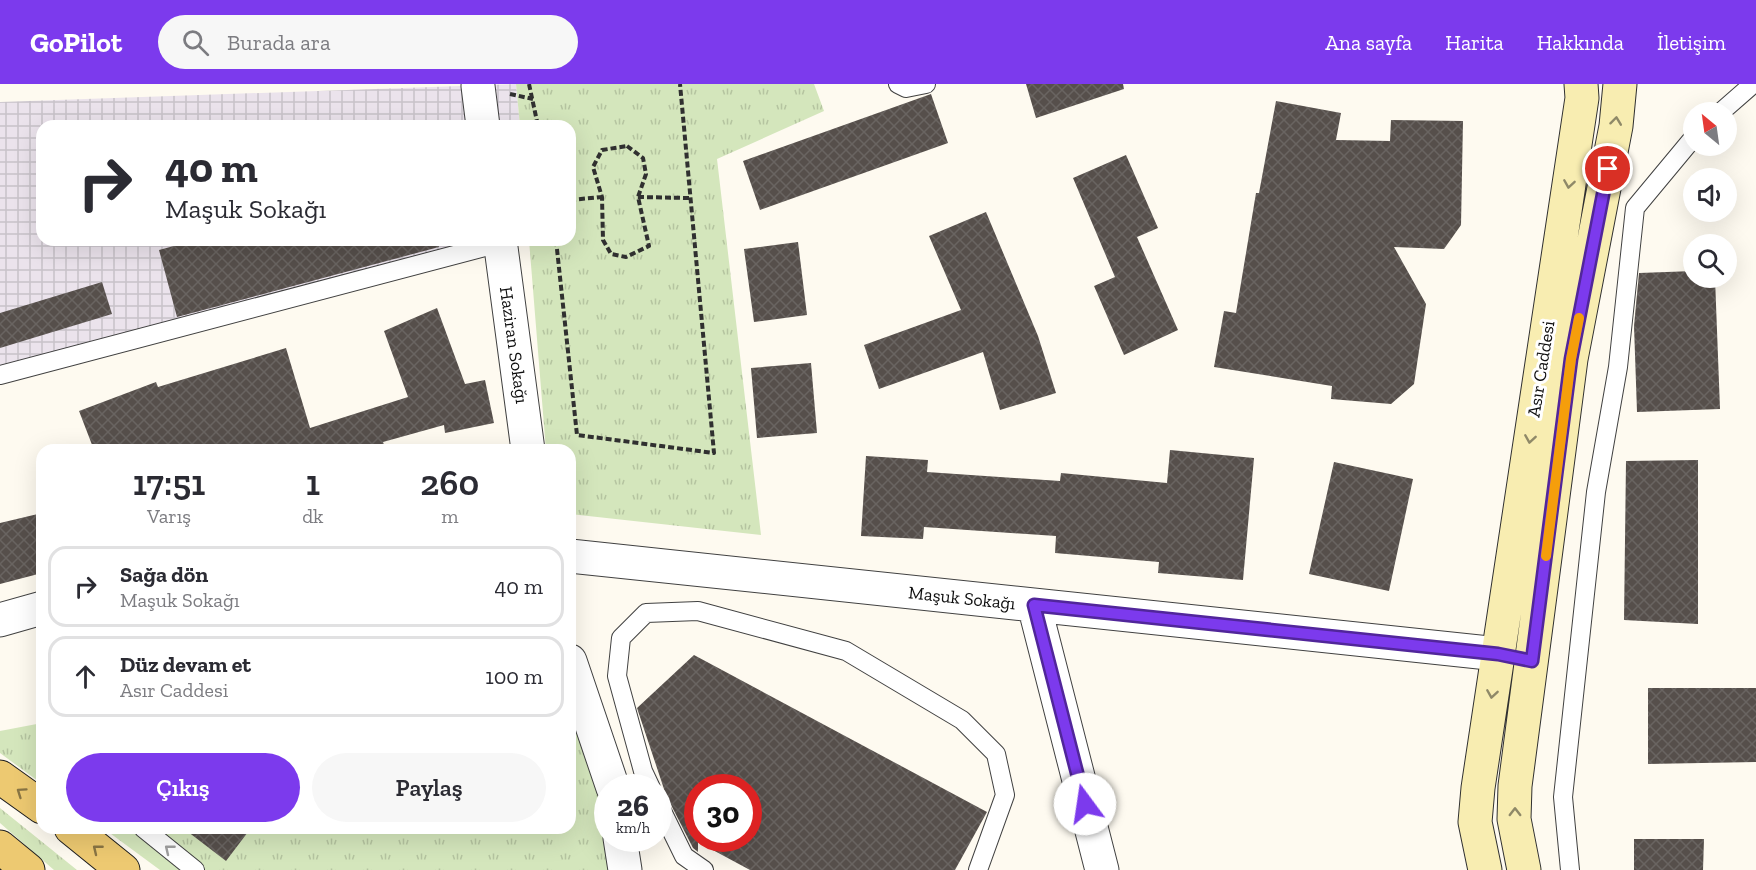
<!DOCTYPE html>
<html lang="tr">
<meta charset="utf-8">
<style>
body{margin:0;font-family:"Zilla Slab",serif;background:#f7f7f7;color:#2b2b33;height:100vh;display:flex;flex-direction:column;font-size:22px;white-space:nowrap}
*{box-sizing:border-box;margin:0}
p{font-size:20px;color:#7c7c81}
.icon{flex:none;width:33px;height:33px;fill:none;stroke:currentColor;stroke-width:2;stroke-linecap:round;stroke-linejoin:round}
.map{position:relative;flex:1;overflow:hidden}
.side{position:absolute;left:36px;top:360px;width:540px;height:390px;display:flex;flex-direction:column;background:#fff;border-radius:18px;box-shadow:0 6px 24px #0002}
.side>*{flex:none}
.top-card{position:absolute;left:36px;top:36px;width:540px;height:126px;border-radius:18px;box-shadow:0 6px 24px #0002;background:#fff;color:#2b2b33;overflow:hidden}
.needle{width:39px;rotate:331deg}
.fabs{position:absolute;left:1683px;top:18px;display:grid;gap:12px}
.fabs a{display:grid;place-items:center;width:54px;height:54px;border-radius:50%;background:#fff;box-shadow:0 6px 24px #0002;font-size:30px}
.speed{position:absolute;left:594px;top:690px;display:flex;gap:12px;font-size:30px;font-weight:700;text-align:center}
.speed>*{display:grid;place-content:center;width:78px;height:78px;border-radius:50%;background:#fff;box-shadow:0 6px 24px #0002;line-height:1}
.speed small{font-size:15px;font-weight:400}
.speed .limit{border:9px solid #d22;background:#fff;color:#111}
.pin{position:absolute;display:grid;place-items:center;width:51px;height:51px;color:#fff;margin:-26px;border:3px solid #fff;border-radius:50%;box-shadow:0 2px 6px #0007}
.me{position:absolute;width:66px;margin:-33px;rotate:346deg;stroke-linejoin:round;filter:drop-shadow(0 0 4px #0008)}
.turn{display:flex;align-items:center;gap:21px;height:126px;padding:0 30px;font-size:27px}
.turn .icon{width:78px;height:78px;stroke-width:2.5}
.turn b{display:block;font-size:42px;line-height:51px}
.eta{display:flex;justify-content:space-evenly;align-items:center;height:102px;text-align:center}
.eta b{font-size:36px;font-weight:600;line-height:42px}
.button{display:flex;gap:12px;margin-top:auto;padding:12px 30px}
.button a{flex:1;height:69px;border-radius:36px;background:#7c3aed;color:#fff;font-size:24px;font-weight:600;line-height:69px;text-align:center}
.button a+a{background:#f7f7f7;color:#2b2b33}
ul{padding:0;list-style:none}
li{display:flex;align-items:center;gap:18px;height:81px;margin:0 12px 9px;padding:0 18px;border:3px solid #e1e1e2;border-radius:18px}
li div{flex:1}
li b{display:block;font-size:22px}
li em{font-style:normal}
header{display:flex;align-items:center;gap:36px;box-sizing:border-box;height:84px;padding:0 30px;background:#7c3aed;color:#fff}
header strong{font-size:28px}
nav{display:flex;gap:33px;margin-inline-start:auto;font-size:21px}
.search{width:420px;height:54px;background:#f7f7f7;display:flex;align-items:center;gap:15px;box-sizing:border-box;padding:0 21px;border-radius:33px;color:#7c7c81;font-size:22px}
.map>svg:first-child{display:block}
.industrial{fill:url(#industrial-grid)}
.grass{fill:url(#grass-tufts)}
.building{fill:url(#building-cross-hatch);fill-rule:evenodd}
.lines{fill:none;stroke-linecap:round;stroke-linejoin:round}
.lane-casing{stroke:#414141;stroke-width:20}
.street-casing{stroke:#414141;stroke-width:35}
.secondary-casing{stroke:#303030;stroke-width:35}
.primary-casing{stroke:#1f1f1f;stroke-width:35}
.path{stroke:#303030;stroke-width:4;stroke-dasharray:6 3;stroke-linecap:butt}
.lane{stroke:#fff;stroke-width:18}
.street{stroke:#fff;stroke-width:33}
.secondary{stroke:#f8edb1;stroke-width:33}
.primary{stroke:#edc971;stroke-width:33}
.oneway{stroke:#8f8968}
.oneway2{stroke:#897544}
.oneway3{stroke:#9f9f9f}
.route-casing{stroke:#51269a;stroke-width:15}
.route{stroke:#7c3aed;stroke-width:10}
.slow{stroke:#f59e0b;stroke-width:10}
.labels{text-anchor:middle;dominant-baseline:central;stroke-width:6;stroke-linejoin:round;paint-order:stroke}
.street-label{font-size:18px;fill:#0e0e0e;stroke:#fff}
</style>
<header>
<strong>GoPilot</strong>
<div class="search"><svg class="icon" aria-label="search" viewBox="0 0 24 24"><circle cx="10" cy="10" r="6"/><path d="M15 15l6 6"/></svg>Burada ara</div>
<nav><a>Ana sayfa</a><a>Harita</a><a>Hakkında</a><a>İletişim</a></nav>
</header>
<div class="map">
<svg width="1756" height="786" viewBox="0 0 1756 786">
<defs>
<pattern id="industrial-grid" width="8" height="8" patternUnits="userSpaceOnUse" patternTransform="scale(1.5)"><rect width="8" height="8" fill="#ebe3ec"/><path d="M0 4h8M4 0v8" fill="none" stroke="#c8c2c9"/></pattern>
<pattern id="grass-tufts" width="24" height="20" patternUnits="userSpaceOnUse" patternTransform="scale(1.5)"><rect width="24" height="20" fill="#d4e6bc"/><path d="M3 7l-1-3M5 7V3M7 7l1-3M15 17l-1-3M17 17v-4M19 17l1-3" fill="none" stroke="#b5c4a0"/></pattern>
<pattern id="building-cross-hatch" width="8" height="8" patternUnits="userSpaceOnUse" patternTransform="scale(1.5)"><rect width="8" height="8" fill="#564f4b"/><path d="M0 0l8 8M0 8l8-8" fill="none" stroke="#696461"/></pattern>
</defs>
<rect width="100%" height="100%" fill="#fefaf0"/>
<!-- industrial -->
<path class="industrial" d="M516,0L520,42H42V156H527L0,291V18Z"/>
<!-- grass -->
<path class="grass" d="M516,0H814L824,27L717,75L761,451L570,430V366H546L529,156H570V42H520Z
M570,614L607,726L608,754L628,786H160L103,744H570Z
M42,639V700L0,669V647Z
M0,724L77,786H54L0,739Z"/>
<!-- building -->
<path class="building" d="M1026,0H1123L1124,5L1036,34Z
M931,10L948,59L760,126L743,77Z
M1276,17L1341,29L1336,56L1390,57L1391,36L1463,37L1461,141L1444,165L1394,163L1426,220L1414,300L1391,320L1331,315L1332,302L1214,283L1224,227L1236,229L1256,109H1259Z
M1126,71L1158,144L1137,153L1178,246L1124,271L1094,202L1115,193L1073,94Z
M986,128L1038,252L1056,309L1000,326L983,268L879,305L864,261L961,226L929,152Z
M196,156H438L439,163L177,233L159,166Z
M798,158L807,231L754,238L744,165Z
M1694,187V194H1715L1720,325L1637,328L1634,242L1639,189Z
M102,198L112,230L0,264V229Z
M437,224L465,300L485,296L494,339L445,349L444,341L383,358L386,366H94L79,327L156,298L158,303L286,264L310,344L408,313L384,247Z
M811,279L817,349L757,354L751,284Z
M1170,366L1254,374L1243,496L1158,489L1159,478L1055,469L1056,452L924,443L923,455L861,452L866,372L928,376L927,388L1060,397L1061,389L1167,399Z
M1698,376V540L1624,536L1626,377Z
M1334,378L1413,395L1389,507L1309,490Z
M42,429V489L0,500V439Z
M694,571L987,728L955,786H750L698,758V768L693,764L666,711L637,624ZM698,704H748V754H698Z
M1648,604H1756V678L1648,680Z
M183,744H251L226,777Z
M1634,755H1704L1703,786H1634Z"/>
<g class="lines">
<defs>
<path id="lane" d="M898,0L906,4L926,0
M1721,28L1753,0
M0,291L500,159
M651,704L643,687L617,592L621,554L646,529L698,527L846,567L962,636L996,670L1005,711L978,786
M658,719L684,772L704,786
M143,744L195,786
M1570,786L1563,713L1596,408L1618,283L1635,124L1694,53"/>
<path id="street" d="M478,2L483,42
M500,156L528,366
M570,472L1498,570
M1034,521L1102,786
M0,536L42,524
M570,577L613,704
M620,754L625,786"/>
<path id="secondary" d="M1485,786L1475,738L1478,704L1582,14L1581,0
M1524,786L1514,735L1515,702L1571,275L1616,42L1620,0"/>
<path id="primary" d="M0,693L42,723
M71,744L123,786
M0,763L28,786"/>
</defs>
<!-- lane casing -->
<use href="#lane" class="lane-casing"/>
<!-- street casing -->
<use href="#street" class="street-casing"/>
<!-- secondary casing -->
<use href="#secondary" class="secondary-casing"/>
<!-- primary casing -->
<use href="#primary" class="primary-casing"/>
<!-- path -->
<path class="path" d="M529,0L538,42
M510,10L533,15
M627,62L643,74L646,90L638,113L649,162L626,173L611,170L603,156L602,113L593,83L602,66Z
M638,113L689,114
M570,116L602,113
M556,156L577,351L714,369L680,0"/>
<!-- lane -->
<use href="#lane" class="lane"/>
<!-- street -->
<use href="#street" class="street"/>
<!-- secondary -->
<use href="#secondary" class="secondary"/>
<!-- primary -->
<use href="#primary" class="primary"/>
</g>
<!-- one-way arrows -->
<defs><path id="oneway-chevron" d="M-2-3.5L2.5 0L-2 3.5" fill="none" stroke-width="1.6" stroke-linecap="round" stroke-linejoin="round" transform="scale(1.5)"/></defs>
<g class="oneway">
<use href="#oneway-chevron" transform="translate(1616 37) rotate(-83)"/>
<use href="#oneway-chevron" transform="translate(1569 100) rotate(99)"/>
<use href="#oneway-chevron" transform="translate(1530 355) rotate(99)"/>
<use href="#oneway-chevron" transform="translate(1492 610) rotate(99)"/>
<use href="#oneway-chevron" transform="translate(1515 728) rotate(-90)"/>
</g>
<g class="oneway2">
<use href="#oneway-chevron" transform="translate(21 708) rotate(-145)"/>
<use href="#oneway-chevron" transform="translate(97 765) rotate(-141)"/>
</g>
<use class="oneway3" href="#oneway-chevron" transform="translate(169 765) rotate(-141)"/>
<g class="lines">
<defs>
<path id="route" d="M1085,720L1034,521L1498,570L1532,577L1571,275L1608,85"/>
</defs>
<!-- route casing -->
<use href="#route" class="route-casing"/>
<!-- route -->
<use href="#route" class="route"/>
<!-- slow -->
<path class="slow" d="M1546,472L1571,275L1579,234"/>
</g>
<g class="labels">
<!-- street labels -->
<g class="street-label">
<text transform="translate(514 261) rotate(82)">Haziran Sokağı</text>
<text transform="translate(1541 285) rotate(-81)">Asır Caddesi</text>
<text transform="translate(962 514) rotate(6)">Maşuk Sokağı</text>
</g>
</g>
</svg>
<div class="fabs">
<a><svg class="needle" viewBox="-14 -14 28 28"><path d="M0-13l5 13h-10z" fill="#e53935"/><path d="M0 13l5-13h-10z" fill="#7c7c81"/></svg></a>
<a><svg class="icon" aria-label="sound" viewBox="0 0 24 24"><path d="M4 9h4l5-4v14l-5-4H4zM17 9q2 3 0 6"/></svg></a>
<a><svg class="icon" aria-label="search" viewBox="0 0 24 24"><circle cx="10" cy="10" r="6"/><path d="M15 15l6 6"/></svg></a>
</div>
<div class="speed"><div>26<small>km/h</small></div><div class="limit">30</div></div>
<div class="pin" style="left:1608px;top:85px;background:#d93025"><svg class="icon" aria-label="arrive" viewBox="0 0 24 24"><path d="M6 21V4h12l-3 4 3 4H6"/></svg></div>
<svg class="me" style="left:1085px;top:720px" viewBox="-20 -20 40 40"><circle r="19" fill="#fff"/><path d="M0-13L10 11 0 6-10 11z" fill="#7c3aed"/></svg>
<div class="top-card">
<div class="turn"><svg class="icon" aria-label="right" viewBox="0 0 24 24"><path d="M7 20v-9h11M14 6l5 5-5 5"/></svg><div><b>40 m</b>Maşuk Sokağı</div></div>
</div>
<section class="side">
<div class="eta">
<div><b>17:51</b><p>Varış</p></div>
<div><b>1</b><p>dk</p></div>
<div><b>260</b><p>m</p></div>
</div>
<ul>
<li><svg class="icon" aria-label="right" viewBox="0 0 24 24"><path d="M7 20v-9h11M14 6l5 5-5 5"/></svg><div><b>Sağa dön</b><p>Maşuk Sokağı</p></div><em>40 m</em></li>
<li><svg class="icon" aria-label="ahead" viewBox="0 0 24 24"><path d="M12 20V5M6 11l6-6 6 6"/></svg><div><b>Düz devam et</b><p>Asır Caddesi</p></div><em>100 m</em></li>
</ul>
<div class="button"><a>Çıkış</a><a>Paylaş</a></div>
</section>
</div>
